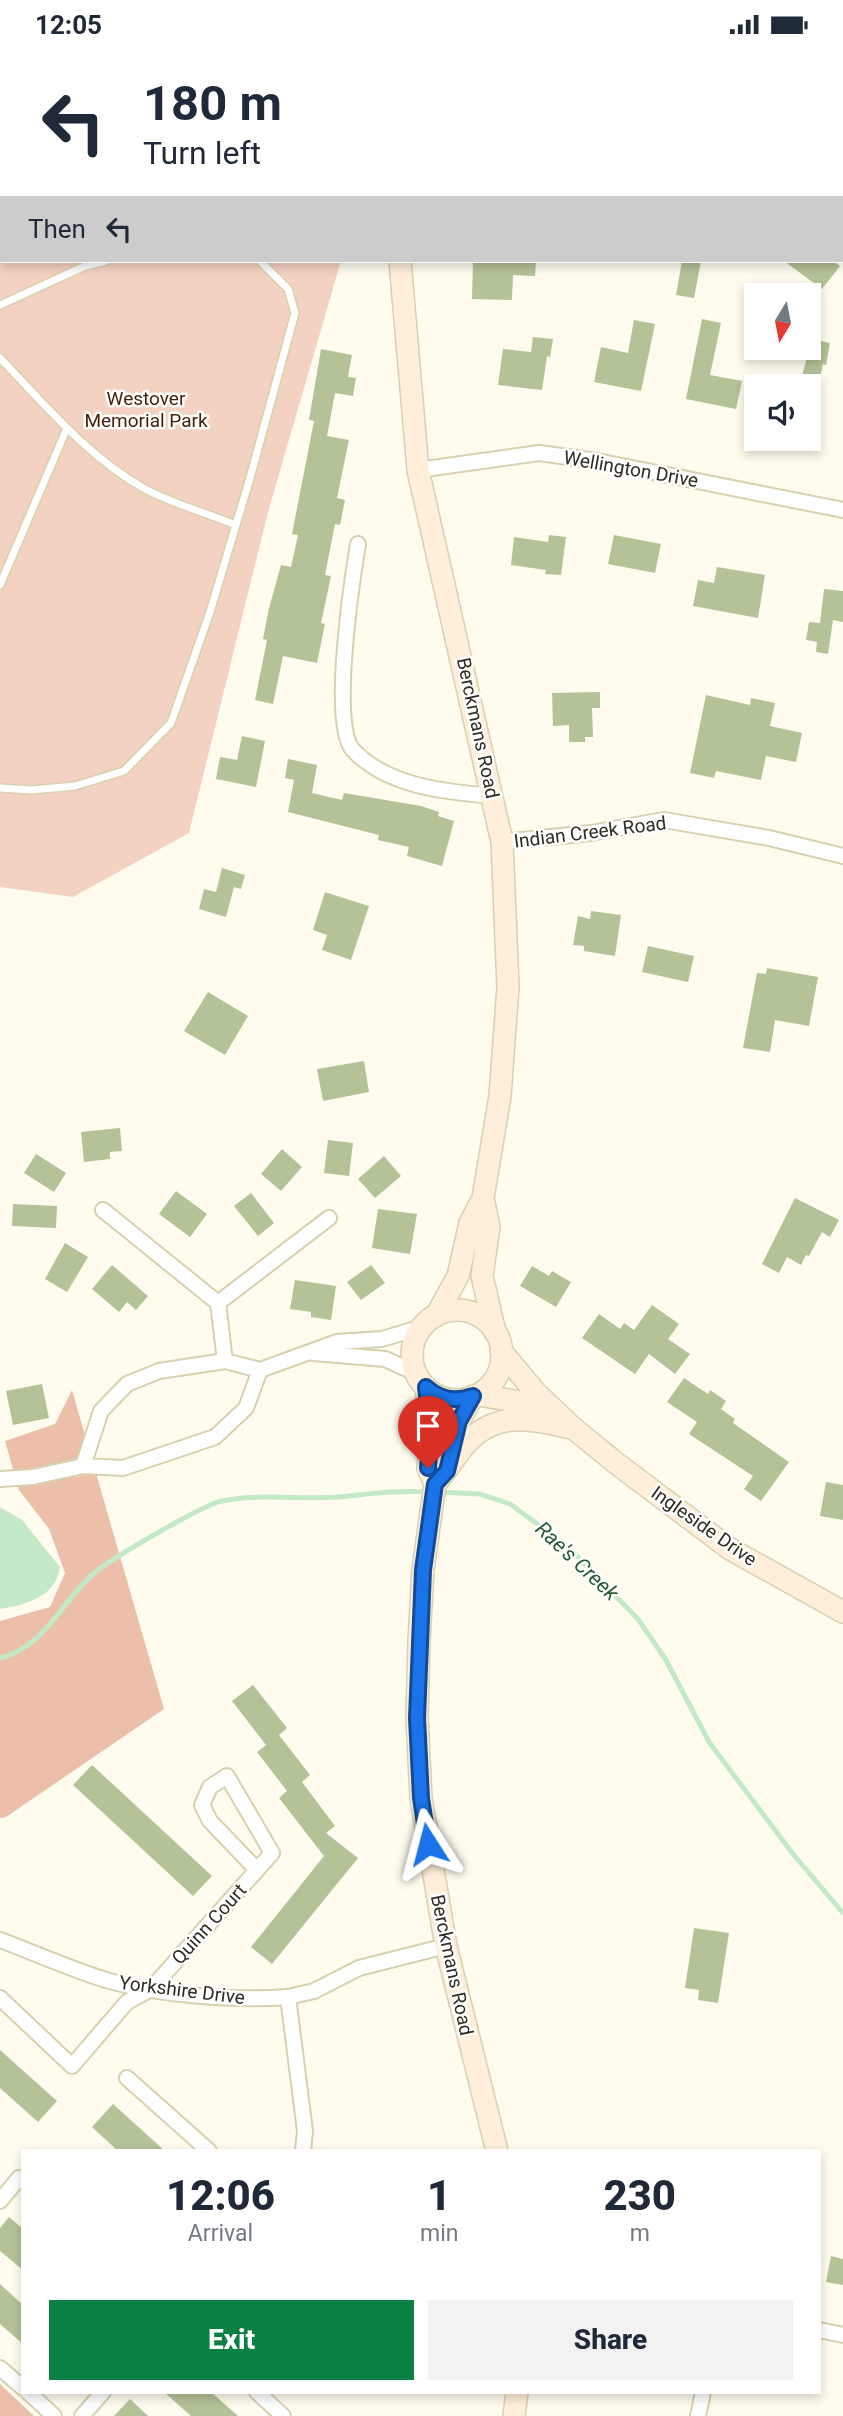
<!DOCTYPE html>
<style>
body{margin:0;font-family:Roboto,sans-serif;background:#f2f2f3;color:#1f2937;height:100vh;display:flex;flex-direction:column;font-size:26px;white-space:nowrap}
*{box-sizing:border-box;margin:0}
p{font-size:23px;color:#747a83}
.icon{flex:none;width:38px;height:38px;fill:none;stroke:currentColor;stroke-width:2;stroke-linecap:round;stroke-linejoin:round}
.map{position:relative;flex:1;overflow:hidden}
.sheet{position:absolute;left:21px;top:2100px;width:800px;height:245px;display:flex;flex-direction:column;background:#fff;border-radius:0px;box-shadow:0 4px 10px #0003}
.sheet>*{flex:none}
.top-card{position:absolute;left:0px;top:0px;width:844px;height:214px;box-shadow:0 4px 10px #0003;background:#fff;color:#1f2937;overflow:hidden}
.needle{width:46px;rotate:190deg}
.buttons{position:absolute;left:744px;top:234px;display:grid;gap:14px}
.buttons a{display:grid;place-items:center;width:77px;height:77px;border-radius:0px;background:#fff;box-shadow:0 4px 10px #0003;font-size:35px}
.pin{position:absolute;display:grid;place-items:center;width:60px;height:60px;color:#fff;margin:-72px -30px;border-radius:50% 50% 50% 0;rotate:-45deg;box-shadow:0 0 7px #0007}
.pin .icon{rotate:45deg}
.me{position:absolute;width:77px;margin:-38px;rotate:351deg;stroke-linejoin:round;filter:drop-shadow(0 0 5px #0008)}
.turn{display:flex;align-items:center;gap:24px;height:147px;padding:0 28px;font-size:32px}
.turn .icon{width:91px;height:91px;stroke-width:2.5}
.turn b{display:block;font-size:49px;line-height:60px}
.then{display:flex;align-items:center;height:66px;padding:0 28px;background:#0003;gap:14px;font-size:26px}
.eta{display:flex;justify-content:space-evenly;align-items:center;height:119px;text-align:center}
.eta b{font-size:42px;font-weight:800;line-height:49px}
.action{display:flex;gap:14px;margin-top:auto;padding:14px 28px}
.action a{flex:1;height:80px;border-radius:0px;background:#0b8043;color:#fff;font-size:28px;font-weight:800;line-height:80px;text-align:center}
.action a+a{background:#f2f2f3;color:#1f2937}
.status{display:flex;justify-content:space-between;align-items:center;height:49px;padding:0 35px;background:#fff;direction:ltr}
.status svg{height:19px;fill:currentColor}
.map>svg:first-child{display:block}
.green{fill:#f4d2c2}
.forest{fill:#ebbfa9}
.water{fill:#c4e9c8}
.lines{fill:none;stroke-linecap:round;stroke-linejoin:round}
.stream{stroke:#c4e9c8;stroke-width:5}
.building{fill:#b4c298}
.lane-casing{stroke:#d7d1b0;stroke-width:10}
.street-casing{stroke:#d7d1b0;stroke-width:18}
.secondary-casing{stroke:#d7d1b0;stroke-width:24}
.lane{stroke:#fff;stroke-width:7}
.street{stroke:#fff;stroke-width:14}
.secondary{stroke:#feeeda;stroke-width:21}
.route-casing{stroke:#114b97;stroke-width:18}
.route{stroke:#1a73e8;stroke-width:12}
.labels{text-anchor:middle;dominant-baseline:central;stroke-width:5;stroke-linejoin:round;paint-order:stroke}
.park-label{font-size:19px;fill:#461d05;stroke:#fff}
.street-label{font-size:19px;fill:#2e2b1f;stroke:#fff}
.water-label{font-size:21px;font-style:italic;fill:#255a2f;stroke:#fff}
</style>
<div class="status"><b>12:05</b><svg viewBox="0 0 49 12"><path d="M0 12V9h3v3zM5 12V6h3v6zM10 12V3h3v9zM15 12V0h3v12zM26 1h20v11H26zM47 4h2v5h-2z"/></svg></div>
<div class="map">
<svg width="843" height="2367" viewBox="0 0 843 2367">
<rect width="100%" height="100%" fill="#fffcef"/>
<!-- green -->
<path class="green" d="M0,0H381L2,2V212H341L268,463L189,784L73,848L0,838Z"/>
<!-- forest -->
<path class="forest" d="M72,1341L164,1660L6,1768L0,1769V1572L50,1558L65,1524L49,1480L19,1441L5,1392L55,1375Z
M0,2335L34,2367H0Z"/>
<!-- water -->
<path class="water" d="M0,1458L22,1471L60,1518C56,1548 26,1556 0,1560Z"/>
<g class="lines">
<!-- stream -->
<path class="stream" d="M438,1443L480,1445L510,1455L566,1496L638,1570L666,1611L709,1693L793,1805L843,1864
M0,1609C44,1599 62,1552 93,1525C107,1512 204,1455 222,1452C260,1444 300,1451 338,1448C369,1445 397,1441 428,1443"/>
</g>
<!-- building -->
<path class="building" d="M473,212H536L535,227L513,226L512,251L472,250Z
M682,212H701L694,249L676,246Z
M784,212H833L840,217L822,240Z
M702,270L721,274L710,326L742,332L736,360L686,350Z
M634,271L655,275L641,342L594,333L601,298L628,304Z
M533,288L553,290L550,308L547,307L542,341L498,336L503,300L531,303Z
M812,290L830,294L826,316L823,315L818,338H799Z
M321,300L352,306L348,328L356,329L353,347L335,344L327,387L349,391L337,449L345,451L340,476L335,475L325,526L331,527L321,574L325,575L317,614L283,607L273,655L255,651L267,591L263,590L269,559L281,516L291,518L298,486L292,485L314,372L309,371Z
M549,486L566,488L561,526L545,525L546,521L511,516L514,488L548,493Z
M614,486L661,495L655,524L608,515Z
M717,518L765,526L758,569L693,557L698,531L714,534Z
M824,540L843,542V573L833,571L828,605L816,603L817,593L806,591L809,573L820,574Z
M600,643V659H592L593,688H585V693H569V676L553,677L552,644Z
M706,646L750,656L751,649L775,654L770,677L802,684L796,713L766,707L761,731L716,722L714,729L690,724Z
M242,687L265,692L256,738L216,730L220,708L237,711Z
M288,710L317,716L312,744L342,751L344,744L421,757L439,763L438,767L454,772L442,817L407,807L409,798L378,791L379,786L288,763L294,731L285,729Z
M222,819L245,826L241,840L234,838L226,868L199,860L204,840L216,843Z
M325,843L369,857L351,911L322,901L327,886L313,881Z
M591,862L621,866L615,907L584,902V897L573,896L578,867L590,870Z
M648,897L694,907L688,933L642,923Z
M767,919L818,928L809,977L775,971L770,1003L743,999L757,924L766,925Z
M208,943L248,967L225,1006L184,982Z
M364,1012L369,1043L323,1052L317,1020Z
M120,1079L122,1102L110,1103V1110L84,1113L81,1083Z
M328,1091L353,1094L349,1127L324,1124Z
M282,1100L302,1118L281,1142L261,1125Z
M36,1105L66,1124L54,1143L24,1124Z
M384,1107L401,1127L375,1149L358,1130Z
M176,1142L207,1165L190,1188L159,1165Z
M251,1144L274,1174L258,1187L234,1157Z
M795,1149L839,1171L830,1188L822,1183L809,1207L806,1206L801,1216L787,1208L779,1224L762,1215Z
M13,1155L57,1157L56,1179L12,1177Z
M378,1160L417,1165L410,1205L372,1199Z
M65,1194L88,1208L67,1243L45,1230Z
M112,1216L148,1247L136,1261L127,1253L119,1263L92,1240Z
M371,1216L385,1234L361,1251L347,1233Z
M532,1217L549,1227L552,1222L571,1233L556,1258L520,1237Z
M295,1231L336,1237L331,1271L311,1268V1263L290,1260Z
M652,1256L679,1275L668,1290L690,1305L675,1325L649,1305L635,1325L582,1289L599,1265L620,1280L624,1274L634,1281Z
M684,1329L708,1345L710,1341L726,1352L721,1360L735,1370L733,1374L789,1413L761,1452L744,1440L753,1427L689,1385L697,1373L667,1353Z
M42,1335L49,1369L13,1376L6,1342Z
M826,1433L843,1436V1471L820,1467Z
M253,1636L287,1679L279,1686L310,1726L302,1733L335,1777L326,1784L358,1809L272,1915L251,1898L324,1807L279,1749L287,1742L257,1703L266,1696L232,1652Z
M92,1716L212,1827L193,1847L73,1736Z
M694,1879L729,1884L718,1954L698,1951L699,1941L685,1939Z
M0,2001L57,2052L38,2073L0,2039Z
M113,2055L165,2102H118L92,2078Z
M9,2168L23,2180V2221L0,2202V2179Z
M831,2207L843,2210V2236L826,2233Z
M0,2235L23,2256V2295L0,2275Z
M164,2343H211L238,2367H191Z
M130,2350L148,2367H114Z"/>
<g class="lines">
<defs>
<path id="lane" d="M137,2L138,0
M255,2L256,0
M0,118L2,119
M0,256L85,217L106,212
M0,309C45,356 88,408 145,440C173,455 207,464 236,476
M0,536L67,379
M0,739L31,741L75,737L124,722L171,674L210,563L250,429L295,264L288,240L260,212"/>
<path id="street" d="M785,2V0
M842,137L843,138
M418,421L539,404L597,412L843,461
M358,495C352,531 330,676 353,701C388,738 446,743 493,747
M502,793L591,784L664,771L769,789L843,807
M103,1161L218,1254
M313,1304L385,1310L416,1324
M225,1312L218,1254L329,1169
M260,1321L337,1293L382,1290L422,1278
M83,1417L101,1362L127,1335L159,1322L225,1312L260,1321
M0,1430L33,1428L83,1417L123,1419L215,1388L246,1359L260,1321
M0,1891C35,1904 70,1920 106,1931C158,1946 234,1952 288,1948
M0,1949L72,2017L127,1953L151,1940L272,1804L227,1727L210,1738L202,1756L210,1772L257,1821
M127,2029L209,2102
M303,2102L305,2082L288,1948L314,1942L359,1919L446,1897
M0,2152L19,2129L23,2133
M819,2281L843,2286
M0,2319L23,2339
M28,2343L54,2367
M257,2343L283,2367
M82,2367L103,2343
M698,2367L703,2343"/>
<path id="secondary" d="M402,2V0
M400,212L418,421L502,793L508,938L500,1047L483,1149L489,1178L482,1227L495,1283
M412 1306a45 45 0 1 1 90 0a45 45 0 1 1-90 0Z
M436,1267L458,1227L470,1174L483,1149
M501,1302L536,1344L573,1379L616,1414L730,1500L843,1563
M426,1338L431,1380L428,1419L435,1435L423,1521L419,1592L417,1669L421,1749L446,1897L497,2102
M478,1346L527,1354L550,1366
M449,1410L459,1372L473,1347
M435,1435C446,1423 454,1409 465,1396C495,1361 531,1370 571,1379
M514,2367L517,2343"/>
</defs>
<!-- lane casing -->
<use href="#lane" class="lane-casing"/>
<!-- street casing -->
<use href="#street" class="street-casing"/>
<!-- secondary casing -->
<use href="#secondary" class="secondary-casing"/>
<!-- lane -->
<use href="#lane" class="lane"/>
<!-- street -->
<use href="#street" class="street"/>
<!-- secondary -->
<use href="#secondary" class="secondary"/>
</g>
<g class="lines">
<defs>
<path id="route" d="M428,1419L431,1380L426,1338C439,1350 456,1353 473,1347L459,1372L447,1422L435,1435L423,1521L417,1669L421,1749L428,1795"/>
</defs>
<!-- route casing -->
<use href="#route" class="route-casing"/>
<!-- route -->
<use href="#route" class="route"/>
</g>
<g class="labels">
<!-- park labels -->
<g class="park-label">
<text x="146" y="349">Westover<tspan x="146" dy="22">Memorial Park</tspan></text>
</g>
<!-- street labels -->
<g class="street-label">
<text transform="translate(631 420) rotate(10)">Wellington Drive</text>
<text transform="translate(478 679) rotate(78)">Berckmans Road</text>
<text transform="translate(590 783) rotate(-7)">Indian Creek Road</text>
<text transform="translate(704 1477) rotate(35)">Ingleside Drive</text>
<text transform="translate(209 1875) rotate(-48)">Quinn Court</text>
<text transform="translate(452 1916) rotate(78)">Berckmans Road</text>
<text transform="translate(182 1941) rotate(7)">Yorkshire Drive</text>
</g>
<!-- water labels -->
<g class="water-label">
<text transform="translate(577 1512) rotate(43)">Rae's Creek</text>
</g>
</g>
</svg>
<div class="buttons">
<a><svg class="needle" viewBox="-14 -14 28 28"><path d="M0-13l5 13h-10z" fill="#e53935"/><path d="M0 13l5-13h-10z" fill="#747a83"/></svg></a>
<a><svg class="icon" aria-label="sound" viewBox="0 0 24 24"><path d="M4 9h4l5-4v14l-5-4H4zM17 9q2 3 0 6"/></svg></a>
</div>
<div class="pin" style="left:428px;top:1419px;background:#d93025"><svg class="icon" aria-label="arrive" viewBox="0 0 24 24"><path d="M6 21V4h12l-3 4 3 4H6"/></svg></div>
<svg class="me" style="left:428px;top:1795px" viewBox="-20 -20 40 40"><path d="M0-17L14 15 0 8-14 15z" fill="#1a73e8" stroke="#fff" stroke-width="4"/></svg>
<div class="top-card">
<div class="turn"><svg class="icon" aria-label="left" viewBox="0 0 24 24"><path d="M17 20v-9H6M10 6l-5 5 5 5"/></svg><div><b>180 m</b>Turn left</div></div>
<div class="then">Then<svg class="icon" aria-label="left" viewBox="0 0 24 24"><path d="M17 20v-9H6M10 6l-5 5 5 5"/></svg></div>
</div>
<section class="sheet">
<div class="eta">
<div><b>12:06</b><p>Arrival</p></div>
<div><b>1</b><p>min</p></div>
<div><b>230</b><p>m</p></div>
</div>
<div class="action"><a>Exit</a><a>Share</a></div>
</section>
</div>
